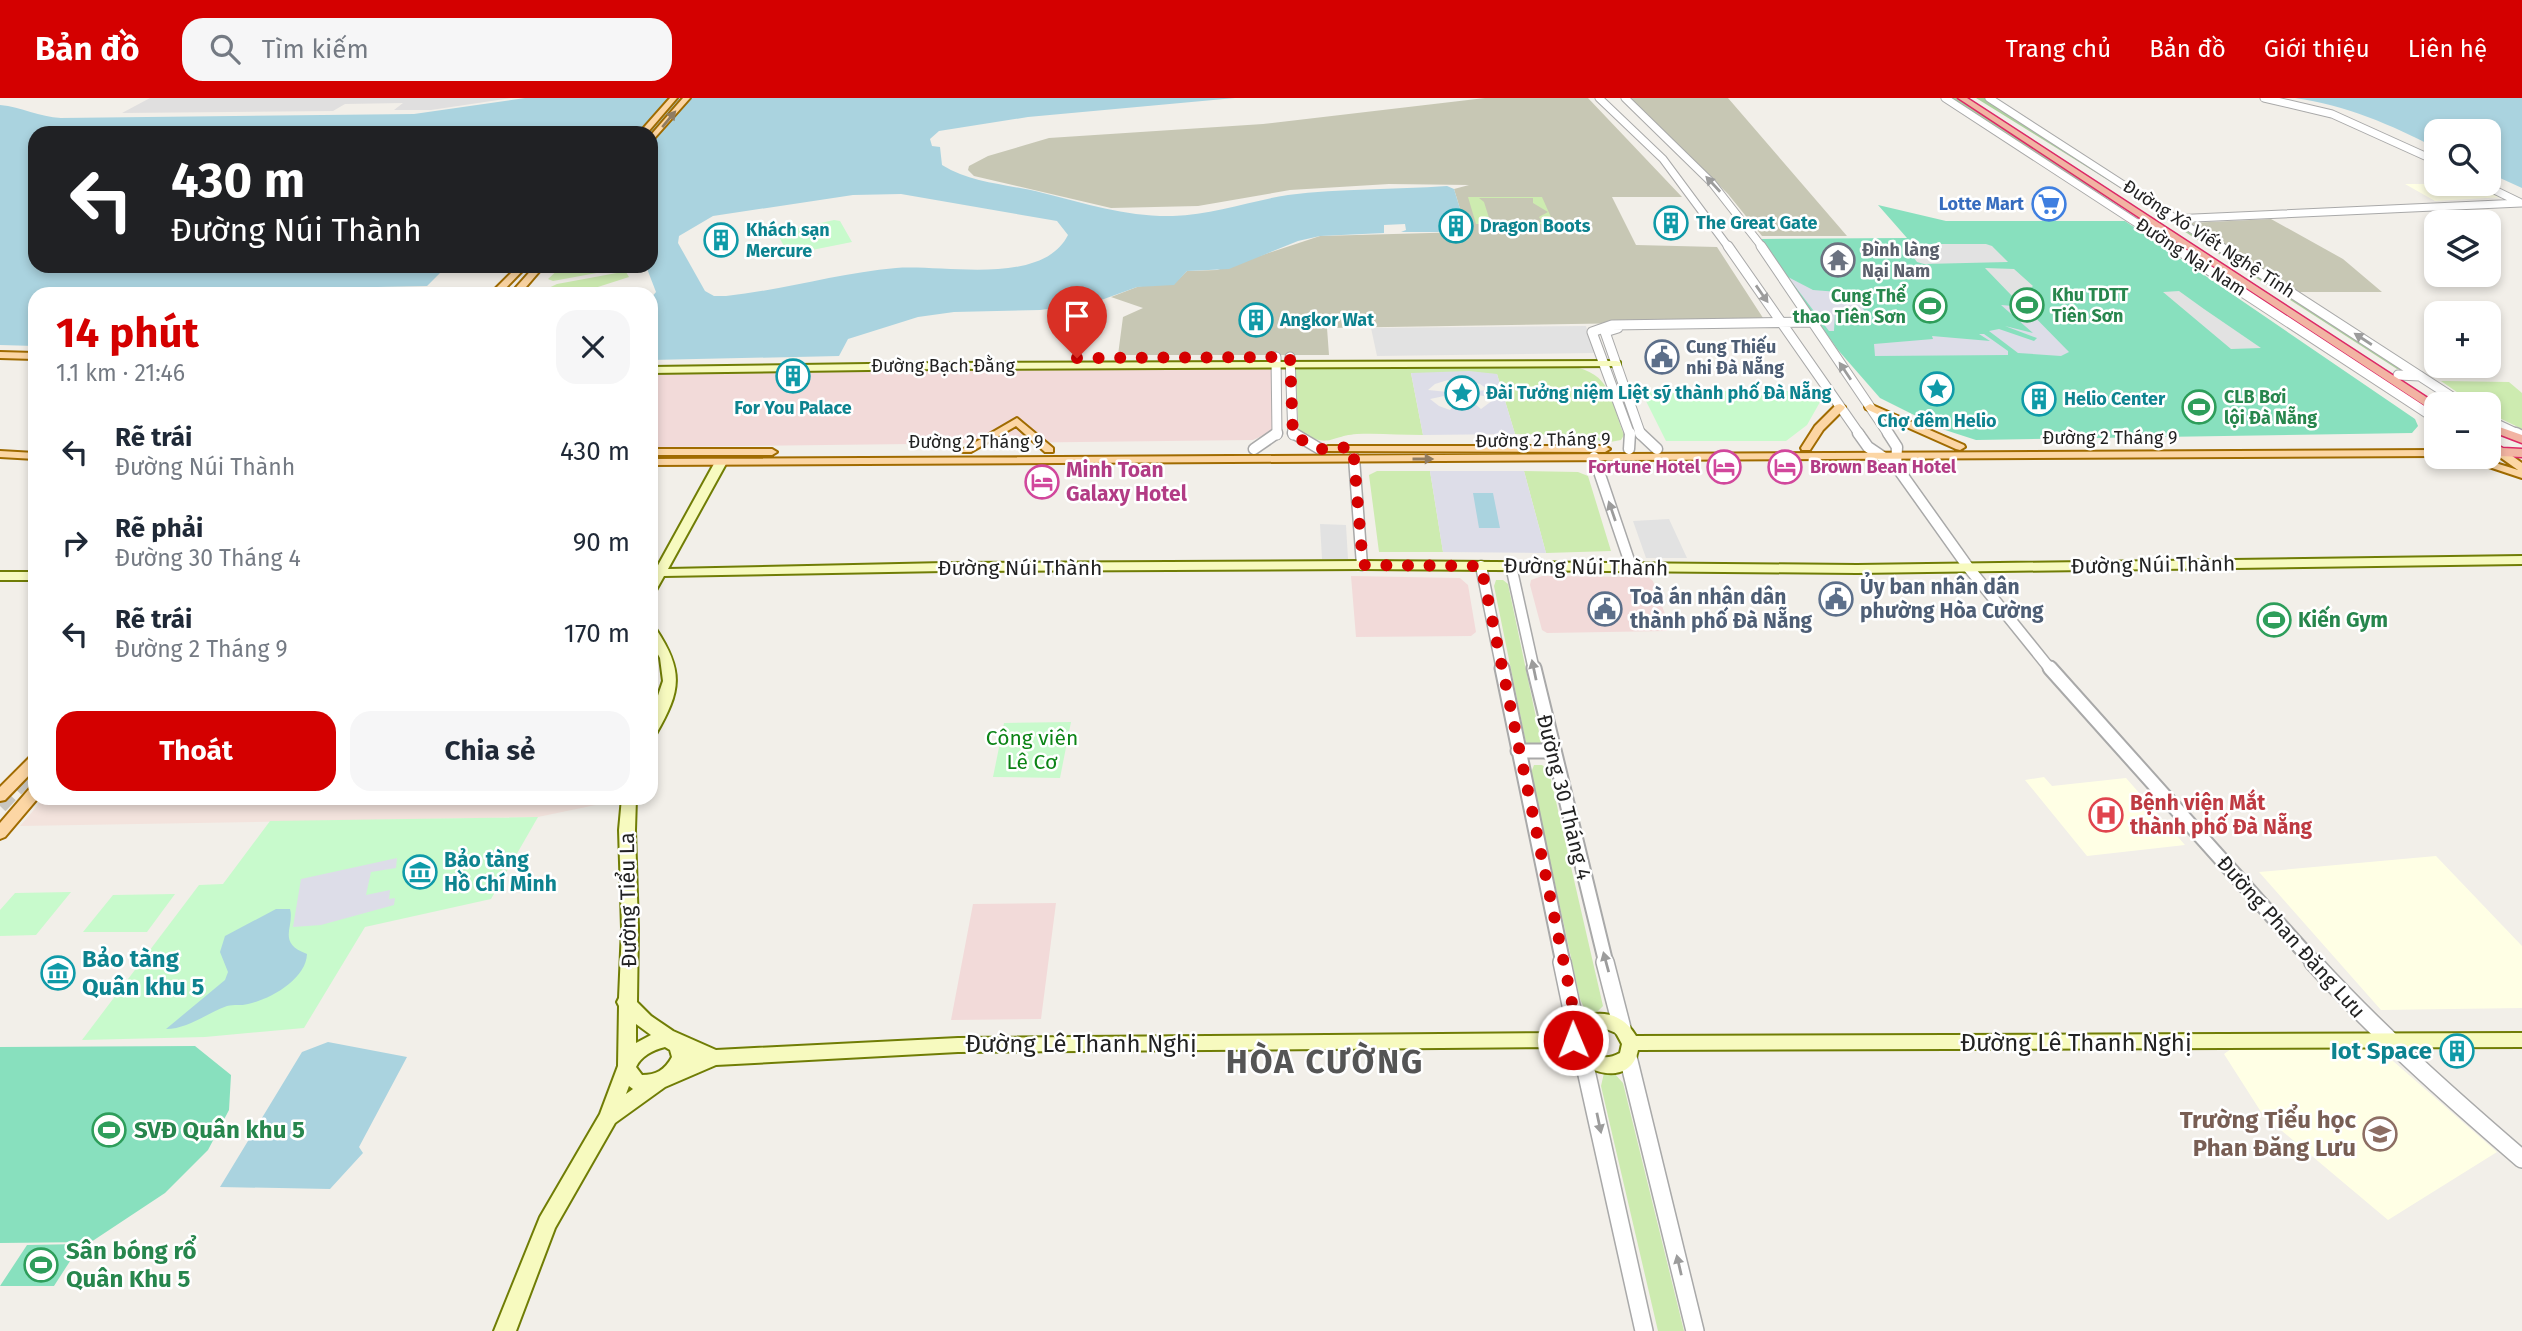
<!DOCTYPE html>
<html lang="vi">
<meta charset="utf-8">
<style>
body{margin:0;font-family:"Fira Sans",sans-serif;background:#f6f6f7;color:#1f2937;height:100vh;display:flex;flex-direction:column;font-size:26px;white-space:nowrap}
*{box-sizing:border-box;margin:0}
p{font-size:23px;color:#747a83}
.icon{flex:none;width:38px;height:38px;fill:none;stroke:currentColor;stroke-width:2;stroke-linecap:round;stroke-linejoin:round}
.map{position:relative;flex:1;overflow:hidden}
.panel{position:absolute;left:28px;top:189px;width:630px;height:518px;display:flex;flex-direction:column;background:#fff;border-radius:21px;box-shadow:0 4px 10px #0003}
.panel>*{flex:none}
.guide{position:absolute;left:28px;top:28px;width:630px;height:147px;border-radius:21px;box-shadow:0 4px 10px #0003;background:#202124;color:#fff;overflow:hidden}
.fabs{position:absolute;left:2424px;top:21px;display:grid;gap:14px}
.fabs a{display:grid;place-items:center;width:77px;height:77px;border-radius:14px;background:#fff;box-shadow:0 4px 10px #0003;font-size:35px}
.pin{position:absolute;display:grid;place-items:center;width:60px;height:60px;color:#fff;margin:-72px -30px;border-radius:50% 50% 50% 0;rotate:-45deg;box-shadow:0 0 7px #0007}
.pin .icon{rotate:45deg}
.me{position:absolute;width:77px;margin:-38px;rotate:359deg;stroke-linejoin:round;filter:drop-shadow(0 0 5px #0008)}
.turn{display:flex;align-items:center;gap:24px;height:147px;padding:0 28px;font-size:32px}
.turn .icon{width:91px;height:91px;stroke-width:2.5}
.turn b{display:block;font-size:49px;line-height:60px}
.round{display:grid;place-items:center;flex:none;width:74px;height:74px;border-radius:21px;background:#f6f6f7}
.headline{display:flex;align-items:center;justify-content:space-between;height:119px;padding:0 28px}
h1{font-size:42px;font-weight:700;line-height:52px;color:#d40000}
.button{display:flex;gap:14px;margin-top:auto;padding:14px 28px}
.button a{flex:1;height:80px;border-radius:21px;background:#d40000;color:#fff;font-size:28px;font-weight:700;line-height:80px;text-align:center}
.button a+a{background:#f6f6f7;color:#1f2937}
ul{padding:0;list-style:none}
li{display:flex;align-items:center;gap:21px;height:91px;padding:0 28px}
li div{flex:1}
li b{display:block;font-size:26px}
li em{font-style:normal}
header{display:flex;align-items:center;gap:42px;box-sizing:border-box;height:98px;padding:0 35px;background:#d40000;color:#fff}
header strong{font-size:33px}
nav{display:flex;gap:38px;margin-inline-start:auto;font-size:24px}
.search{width:490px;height:63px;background:#f6f6f7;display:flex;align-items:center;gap:18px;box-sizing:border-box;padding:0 24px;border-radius:21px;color:#747a83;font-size:26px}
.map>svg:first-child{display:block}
.residential{fill:#e0dfdf}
.commercial{fill:#f2dad9}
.education{fill:#ffffe5}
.military{fill:#f3e3dd}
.construction{fill:#c7c7b4}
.grass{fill:#cdebb0;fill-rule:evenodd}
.forest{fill:#add19e}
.park{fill:#c8facc}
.pitch{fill:#88e0be}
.parking{fill:#e2e2e2}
.plaza{fill:#dddde8;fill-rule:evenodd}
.water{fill:#aad3df;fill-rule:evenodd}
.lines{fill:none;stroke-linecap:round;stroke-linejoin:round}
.primary-tunnel{stroke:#c8c6c1;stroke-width:15;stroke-dasharray:15 8;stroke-linecap:butt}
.tertiary-far4-casing{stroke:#a9a9a9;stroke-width:9}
.tertiary-far3-casing{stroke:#a9a9a9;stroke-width:11}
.tertiary-far2-casing{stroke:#a9a9a9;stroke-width:13}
.tertiary-far1-casing{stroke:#a9a9a9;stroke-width:17}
.tertiary-casing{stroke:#a9a9a9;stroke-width:20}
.secondary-casing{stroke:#707d05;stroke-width:4}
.primary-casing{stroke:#a06b00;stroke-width:4}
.trunk-casing{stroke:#dc2a67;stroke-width:3}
.tertiary-far4{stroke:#fff;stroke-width:7}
.tertiary-far3{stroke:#fff;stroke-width:9}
.tertiary-far2{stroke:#fff;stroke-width:10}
.tertiary-far1{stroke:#fff;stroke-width:13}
.tertiary{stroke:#fff;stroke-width:17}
.secondary{fill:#f7fabf;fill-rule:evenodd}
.primary{fill:#fcd6a4;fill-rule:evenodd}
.trunk{fill:#f2b4a3;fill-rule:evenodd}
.oneway{fill:#8f7c63}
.oneway2{fill:#9c9c9c}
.route{stroke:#d40000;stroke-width:12;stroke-dasharray:0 21.6}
.labels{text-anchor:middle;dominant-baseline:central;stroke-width:5;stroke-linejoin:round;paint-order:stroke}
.far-shop-label{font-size:18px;font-weight:bold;fill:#366cbe;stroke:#fff;text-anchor:end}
.far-culture-label{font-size:18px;font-weight:bold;fill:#0d838f;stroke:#fff;text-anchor:start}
.far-street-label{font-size:18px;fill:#222;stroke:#fff}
.far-worship-label{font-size:18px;font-weight:bold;fill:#5b616d;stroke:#fff;text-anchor:start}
.far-leisure-label{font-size:18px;font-weight:bold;fill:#27864d;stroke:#fff;text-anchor:start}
.far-service-label{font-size:18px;font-weight:bold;fill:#4e5e75;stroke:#fff;text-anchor:start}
.far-hotel-label{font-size:18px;font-weight:bold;fill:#b23c85;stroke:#fff;text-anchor:end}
.hotel-label{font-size:21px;font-weight:bold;fill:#b23c85;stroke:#fff;text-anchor:start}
.street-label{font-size:21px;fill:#222;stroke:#fff}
.service-label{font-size:21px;font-weight:bold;fill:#4e5e75;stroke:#fff;text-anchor:start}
.leisure-label{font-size:21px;font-weight:bold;fill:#27864d;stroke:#fff;text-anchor:start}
.park-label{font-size:21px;fill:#0c8416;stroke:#fff}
.health-label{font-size:21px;font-weight:bold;fill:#be3a42;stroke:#fff;text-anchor:start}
.culture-label{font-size:21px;font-weight:bold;fill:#0d838f;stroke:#fff;text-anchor:start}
.near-culture-label{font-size:24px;font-weight:bold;fill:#0d838f;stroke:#fff;text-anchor:start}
.near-street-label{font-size:24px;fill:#222;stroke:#fff}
.near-education-label{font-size:24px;font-weight:bold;fill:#785e54;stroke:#fff;text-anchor:end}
.near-leisure-label{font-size:24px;font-weight:bold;fill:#27864d;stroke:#fff;text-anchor:start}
.near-district-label{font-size:33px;font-weight:bold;letter-spacing:2px;fill:#555;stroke:#fff}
</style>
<header>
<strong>Bản đồ</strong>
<div class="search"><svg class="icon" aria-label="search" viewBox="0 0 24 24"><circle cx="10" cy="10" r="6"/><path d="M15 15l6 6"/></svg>Tìm kiếm</div>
<nav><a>Trang chủ</a><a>Bản đồ</a><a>Giới thiệu</a><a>Liên hệ</a></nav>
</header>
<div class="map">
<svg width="2522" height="1233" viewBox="0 0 2522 1233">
<rect width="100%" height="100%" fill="#f2efe9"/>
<!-- residential -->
<path class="residential" d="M150,0H511L431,12H394L403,5L345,6L333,13L122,15Z"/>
<!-- commercial -->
<path class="commercial" d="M1274,266L1273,333L1253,342L651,349V271Z
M1351,478L1460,480L1468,487L1476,534L1471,538L1356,539Z
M1542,478L1648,479L1653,483L1670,530L1666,533L1547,535L1542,532L1530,487L1531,482Z
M1056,805L1041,921L951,922L973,806Z"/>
<!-- education -->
<path class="education" d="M2405,86H2476L2504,99L2435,103Z
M2044,679L2052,688L2126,680L2185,747L2087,758L2025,682Z
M2436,758L2522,848V910L2381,912L2259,774Z
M2377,949L2497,1054L2388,1122L2263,1017L2224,956L2231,951Z"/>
<!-- military -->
<path class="military" d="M44,700H611L610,704L538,719L20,728Z"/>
<!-- construction -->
<path class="construction" d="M1485,0H1588L1682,99H1612L1636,147L1717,149L1765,223L1327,230L1329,257H1118L1123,219L1143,210L1111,199L1137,189L1179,181L1187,173L1217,172L1320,138L1467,134L1454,91L1469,87L1389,86L1290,92L1198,108L1111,110L974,78L968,72L969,68L988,58L1049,40L1263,26Z
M1630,0H1728L1847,138H1762L1728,96Z
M2271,121L2343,161L2382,194H2297L2189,125Z"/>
<!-- grass -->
<path class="grass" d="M1468,99H1542L1554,126H1476ZM1479,100H1533V105L1548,114L1539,119L1542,124L1503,122V125H1487L1485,120H1489L1484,104Z
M562,168H580L575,172L594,173L587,171L592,168L624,170L553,183L548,181Z
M622,174H626L629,179L576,196H536L557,186Z
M1570,268C1612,275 1610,301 1624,337L1621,342L1605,345L1584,337L1515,336L1497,276L1411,275L1423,337C1401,337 1379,335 1357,336C1329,338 1331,351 1299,334L1295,272L1298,269Z
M2441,283L2509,284L2522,295V331L2489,315L2488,306H2474Z
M1377,373H1430L1443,454H1379L1369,377Z
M1524,373L1578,374L1588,378L1611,453L1546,455Z
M1496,482H1503L1508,486L1542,648L1526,645L1494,488Z
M1534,667H1542L1549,673L1603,908L1596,915L1585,912L1580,901L1531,675Z
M1604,975H1614L1623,985L1684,1233H1658L1601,988Z"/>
<!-- forest -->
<path class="forest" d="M1948,0H1958L2129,114Z
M1976,0H1985L2156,112Z
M2176,128H2179L2410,274L2397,271Z"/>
<!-- park -->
<path class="park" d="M834,122L840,123L852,144L792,156L787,154L777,135Z
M1641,293H1816L1820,304L1807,327L1786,343H1666Z
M1071,624L1060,680L993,679L1004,625Z
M538,719L491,801L365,829L304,930L205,939L82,942L199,787L223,786L270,723Z
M71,794L36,837L0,838V812L15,795Z
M175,796L147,834H83L113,797Z"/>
<!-- pitch -->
<path class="pitch" d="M1878,107L1946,123H2125L2415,321L2418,328L2412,335L1976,342L1942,331L1880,300L1838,252L1759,141L1907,140Z
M195,948L231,977L229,1012L208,1052L165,1095L91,1144L0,1145V949Z
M81,1146L54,1188H0L27,1147Z"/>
<!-- parking -->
<path class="parking" d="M1914,146H1986L1992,148L2008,164L1924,166L1917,164L1905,148Z
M1985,170L2014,171L2033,188L2022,198L2013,199Z
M2179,193L2204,211L2261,250L2231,251L2163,194Z
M1586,228L1594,255L1377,258L1371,230Z
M1669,421L1687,460H1646L1633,423Z
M1320,426L1346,427L1348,461H1322Z"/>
<!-- plaza -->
<path class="plaza" d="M1788,179L1813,192L1851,195L1867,216H1835L1834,233H1829Z
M2001,207L2025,209L2069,254L2061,258L2018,255L1989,233L1999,231L2034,243L2037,240L2005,228L2033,235Z
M1979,236H1984L2008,253V257L1875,258L1874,246L1933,241L1932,238L1990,243Z
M1469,273L1497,276L1515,336L1423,337L1411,275ZM1448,282L1456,288H1464L1465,282L1480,286L1489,292L1475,293L1476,297L1492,299L1493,302L1481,311L1469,301L1459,302L1450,312L1439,308L1430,301L1449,297L1448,294L1428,292L1435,286Z
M1430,373H1524L1546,455L1443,454Z
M397,760L396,770L371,774L366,797L390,792L389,801L395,800L394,807L321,827L293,829L301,781Z"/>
<!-- water -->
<path class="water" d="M525,0H1235L1028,19L939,33L930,41L932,48L940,49L942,67C973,86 1009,86 1043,95C1087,106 1127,119 1173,118C1211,117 1250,103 1288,97C1341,90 1394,92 1447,88L1454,91L1467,134H1401L1406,132L1405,126L1384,127V135L1320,138L1298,143L1229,171L1187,173L1174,187L1137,189L1093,205L1040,212L954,214L918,219L848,241L839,258L651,262V200L656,194L646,168H651V35H35V168H436L440,175L427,188L328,190L321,196H35V248L0,247V7C22,9 39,19 61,20L414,16ZM901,96L1057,123L1068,137C1042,189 942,166 896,170C839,175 783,192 726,198H714L705,193L678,145L679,138L713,118L853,97Z
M2295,0H2522V90L2489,75L2488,33H2436V50C2392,27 2345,7 2295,0Z
M1473,395H1493L1500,430H1479Z
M276,811H290C295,828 276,845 307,856C306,881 271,901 248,906C241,908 234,906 227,908C207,915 188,931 166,931L225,882L228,874L220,854L225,838Z
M328,944L407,959L359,1049L363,1055L330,1091L220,1089L302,954Z"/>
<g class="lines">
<!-- primary-tunnel -->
<path class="primary-tunnel" d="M0,708L35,671"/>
<defs>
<path id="tertiary-far4" d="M1599,0L1663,61L1729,150
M1625,0L1712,85L1763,150
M1945,0L2175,150
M1989,0L2221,150
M2264,0L2332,16L2436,63
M2482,86L2519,104
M2172,121L2521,105"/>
<path id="tertiary-far3" d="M1728,148L1860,337
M1761,148L1889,337
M2172,148L2436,321
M2219,148L2463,306
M1618,230L1605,234L1641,337
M1276,259L1277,337
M1290,259L1293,337
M2398,277L2420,278
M2488,322L2520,337
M1630,337L1592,234L1612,227L1812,224"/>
<path id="tertiary-far2" d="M1293,335L1320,351
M1640,335L1657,351
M1858,335L1868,349L1896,368L1968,469L2051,572
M1888,335L1897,349L1896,368
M2516,335L2522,338
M2433,347L2436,344
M1254,351L1277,335
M1629,351L1630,335
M1594,359L1631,468
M1354,360L1362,467
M1481,468L1502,572
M1511,468L1534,572"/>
<path id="tertiary-far1" d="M1502,570L1563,865
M1534,570L1606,865
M2050,570L2314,865
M1518,653H1552"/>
<path id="tertiary" d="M1562,864L1576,931
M1605,864L1622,930
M2313,864C2378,935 2449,998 2522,1061
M1583,959L1644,1233
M1628,959L1695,1233"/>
<path id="secondary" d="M1616,263L1620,264V268L939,271L651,275V269L939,265Z
M721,361L727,364L668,471L945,465L1362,463L1857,467L2522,458V466L1857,475L1362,471L945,473L664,478L655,494L651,495V471H656L715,364Z
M0,474H35V482H0Z
M651,530L656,531C684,573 681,593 656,636L651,638V618L663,583L660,560L651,544Z
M622,700H636L635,732L638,830L637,904L651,918L673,933L716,952L958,940L1567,935L1574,921C1599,912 1621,913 1636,938L2522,935V949L1638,952C1631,990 1581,976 1567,949L958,954L716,967L665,989L615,1025L555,1130L516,1233H494L540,1119L600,1016L618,968L619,908L617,904L619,900L622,830L619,732ZM636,926L651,937L636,945ZM1599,928L1616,935L1622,946L1620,955C1604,964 1590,958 1582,942L1586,932ZM665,949L670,952L672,959C665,972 656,977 642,977L636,969C641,958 653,952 665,949ZM629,988L633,991L626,996Z"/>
<path id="primary" d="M670,0H677L647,35H639Z
M683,0H690L651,44V37Z
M518,168H527L500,196H490Z
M535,168H544L520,196H510Z
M0,254L35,255V261L0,260Z
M1840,306L1845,309L1844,311L1823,332L1810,352H1802L1801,350L1815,328L1836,307Z
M1870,306L1964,347L1965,349L1960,352L1956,351L1866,311L1865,309Z
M1017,320L1053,350V354H1045L1016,328L971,354H963L962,352Z
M1328,348H1605L1610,351L1605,354L1324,353L1323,351Z
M651,351H772L777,354L772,357H651Z
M2488,351L2504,352L2522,365V380L2459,359H2476L2518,372L2497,357H2488Z
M2436,352V358L651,367V361Z
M0,353L35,355V361L0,359Z
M35,657V671L5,702L0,703V689L30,659Z
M35,689V700H38L5,739L0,741V725L30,690Z"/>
<path id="trunk" d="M1958,0H1967L2437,306L2436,315Z
M2488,325L2522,337V345L2488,332Z
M2488,342L2503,350L2522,351V359L2500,358L2488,352Z"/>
</defs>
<!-- tertiary-far4 casing -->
<use href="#tertiary-far4" class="tertiary-far4-casing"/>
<!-- tertiary-far3 casing -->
<use href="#tertiary-far3" class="tertiary-far3-casing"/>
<!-- tertiary-far2 casing -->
<use href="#tertiary-far2" class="tertiary-far2-casing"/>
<!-- tertiary-far1 casing -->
<use href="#tertiary-far1" class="tertiary-far1-casing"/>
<!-- tertiary casing -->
<use href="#tertiary" class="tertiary-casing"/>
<!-- secondary casing -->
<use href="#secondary" class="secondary-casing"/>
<!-- primary casing -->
<use href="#primary" class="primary-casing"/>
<!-- trunk casing -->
<use href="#trunk" class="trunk-casing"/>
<!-- tertiary-far4 -->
<use href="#tertiary-far4" class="tertiary-far4"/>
<!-- tertiary-far3 -->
<use href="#tertiary-far3" class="tertiary-far3"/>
<!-- tertiary-far2 -->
<use href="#tertiary-far2" class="tertiary-far2"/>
<!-- tertiary-far1 -->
<use href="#tertiary-far1" class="tertiary-far1"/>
<!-- tertiary -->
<use href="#tertiary" class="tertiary"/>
<!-- secondary -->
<use href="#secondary" class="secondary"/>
<!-- primary -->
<use href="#primary" class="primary"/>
<!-- trunk -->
<use href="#trunk" class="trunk"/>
</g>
<!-- one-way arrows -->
<defs><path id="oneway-solid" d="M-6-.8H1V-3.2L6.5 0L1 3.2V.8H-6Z" transform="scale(1.75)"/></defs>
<g class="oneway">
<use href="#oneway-solid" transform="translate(669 21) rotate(-50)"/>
<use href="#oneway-solid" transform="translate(1423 361)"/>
</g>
<g class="oneway2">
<use href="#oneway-solid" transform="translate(1713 86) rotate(-133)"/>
<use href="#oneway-solid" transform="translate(1762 196) rotate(55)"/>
<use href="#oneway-solid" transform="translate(2363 241) rotate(-147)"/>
<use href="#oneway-solid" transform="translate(1845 273) rotate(-124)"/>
<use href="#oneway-solid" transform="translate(1612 413) rotate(-109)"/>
<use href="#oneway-solid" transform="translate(1534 572) rotate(-102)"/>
<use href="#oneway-solid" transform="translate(1606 864) rotate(-105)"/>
<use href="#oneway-solid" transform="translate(1599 1025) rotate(78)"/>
<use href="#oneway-solid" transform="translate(1679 1167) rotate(-103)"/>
</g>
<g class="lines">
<!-- route -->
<path class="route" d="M1077,260L1290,259L1293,338L1321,351L1353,349L1363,467L1481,468L1571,899L1576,931L1573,942"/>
</g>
<!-- icons -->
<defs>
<symbol id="supermarket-ring" viewBox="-11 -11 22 22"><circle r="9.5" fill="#fff" stroke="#3f7fe0" stroke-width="1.5"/><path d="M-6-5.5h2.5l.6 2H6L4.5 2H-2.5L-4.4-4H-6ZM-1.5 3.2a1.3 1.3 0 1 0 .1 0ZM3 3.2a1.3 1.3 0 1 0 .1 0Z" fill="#3f7fe0"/></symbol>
<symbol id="building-ring" viewBox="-11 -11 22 22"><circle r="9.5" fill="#fff" stroke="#0f9aa8" stroke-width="1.5"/><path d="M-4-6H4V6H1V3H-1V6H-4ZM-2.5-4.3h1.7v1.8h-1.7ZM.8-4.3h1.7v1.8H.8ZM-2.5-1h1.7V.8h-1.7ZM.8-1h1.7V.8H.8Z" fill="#0f9aa8"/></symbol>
<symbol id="temple-ring" viewBox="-11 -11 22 22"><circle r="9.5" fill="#fff" stroke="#6b7280" stroke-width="1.5"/><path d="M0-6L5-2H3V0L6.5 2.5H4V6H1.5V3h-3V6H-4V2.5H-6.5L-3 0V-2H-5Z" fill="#6b7280"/></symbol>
<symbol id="stadium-ring" viewBox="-11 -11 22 22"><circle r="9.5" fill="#fff" stroke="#2e9e5b" stroke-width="1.5"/><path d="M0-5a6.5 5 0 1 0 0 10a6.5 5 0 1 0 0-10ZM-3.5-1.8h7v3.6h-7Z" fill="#2e9e5b"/></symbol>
<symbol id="civic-ring" viewBox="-11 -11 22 22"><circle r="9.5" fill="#fff" stroke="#5c6f8a" stroke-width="1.5"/><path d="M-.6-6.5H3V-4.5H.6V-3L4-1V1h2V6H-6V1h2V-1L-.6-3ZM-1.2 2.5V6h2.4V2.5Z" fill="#5c6f8a"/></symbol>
<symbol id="sight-ring" viewBox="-11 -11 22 22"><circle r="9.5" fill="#fff" stroke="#0f9aa8" stroke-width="1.5"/><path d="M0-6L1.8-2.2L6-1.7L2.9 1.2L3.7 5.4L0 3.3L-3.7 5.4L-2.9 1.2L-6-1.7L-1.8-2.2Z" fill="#0f9aa8"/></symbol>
<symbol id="hotel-ring" viewBox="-11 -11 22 22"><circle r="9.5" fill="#fff" stroke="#d1479c" stroke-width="1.5"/><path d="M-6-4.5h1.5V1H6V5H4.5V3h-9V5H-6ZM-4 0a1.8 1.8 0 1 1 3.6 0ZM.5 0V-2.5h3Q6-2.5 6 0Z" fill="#d1479c"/></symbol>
<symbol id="hospital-ring" viewBox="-11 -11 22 22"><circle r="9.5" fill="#fff" stroke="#e0444e" stroke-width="1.5"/><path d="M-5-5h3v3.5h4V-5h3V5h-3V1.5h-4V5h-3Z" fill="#e0444e"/></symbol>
<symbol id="museum-ring" viewBox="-11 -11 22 22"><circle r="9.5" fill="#fff" stroke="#0f9aa8" stroke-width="1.5"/><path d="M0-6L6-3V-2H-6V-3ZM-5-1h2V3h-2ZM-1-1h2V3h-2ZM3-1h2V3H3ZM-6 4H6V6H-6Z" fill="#0f9aa8"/></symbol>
<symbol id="school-ring" viewBox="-11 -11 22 22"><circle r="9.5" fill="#fff" stroke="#8d6e63" stroke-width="1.5"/><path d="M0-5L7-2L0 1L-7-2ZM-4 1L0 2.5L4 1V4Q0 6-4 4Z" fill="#8d6e63"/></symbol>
</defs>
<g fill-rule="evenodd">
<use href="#supermarket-ring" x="2030" y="87" width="38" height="38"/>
<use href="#building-ring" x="1652" y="106" width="38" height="38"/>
<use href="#building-ring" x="1437" y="109" width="38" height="38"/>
<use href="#building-ring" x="702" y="123" width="38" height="38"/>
<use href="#temple-ring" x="1819" y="143" width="38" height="38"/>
<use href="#stadium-ring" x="2008" y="188" width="38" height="38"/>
<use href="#stadium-ring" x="1911" y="189" width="38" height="38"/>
<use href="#building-ring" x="1237" y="203" width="38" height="38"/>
<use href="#civic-ring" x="1643" y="240" width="38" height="38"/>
<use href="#building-ring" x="774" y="259" width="38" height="38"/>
<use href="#sight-ring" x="1918" y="272" width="38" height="38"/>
<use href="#sight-ring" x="1443" y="276" width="38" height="38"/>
<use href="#building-ring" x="2020" y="282" width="38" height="38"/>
<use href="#stadium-ring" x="2180" y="290" width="38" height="38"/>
<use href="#hotel-ring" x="1705" y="350" width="38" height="38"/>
<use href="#hotel-ring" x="1766" y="350" width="38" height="38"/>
<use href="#hotel-ring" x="1023" y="365" width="38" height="38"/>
<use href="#civic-ring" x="1817" y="482" width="38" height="38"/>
<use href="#civic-ring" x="1586" y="492" width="38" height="38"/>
<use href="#stadium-ring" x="2255" y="503" width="38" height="38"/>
<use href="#hospital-ring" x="2087" y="698" width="38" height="38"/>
<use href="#museum-ring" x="401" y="755" width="38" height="38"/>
<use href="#museum-ring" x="39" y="856" width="38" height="38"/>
<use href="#building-ring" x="2438" y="934" width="38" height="38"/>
<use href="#stadium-ring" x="90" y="1013" width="38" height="38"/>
<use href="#school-ring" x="2361" y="1017" width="38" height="38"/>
<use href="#stadium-ring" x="22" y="1148" width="38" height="38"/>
</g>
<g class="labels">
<!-- far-shop labels -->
<g class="far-shop-label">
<text x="2024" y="106">Lotte Mart</text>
</g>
<!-- far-culture labels -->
<g class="far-culture-label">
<text x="1696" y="125">The Great Gate</text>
<text x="1480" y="128">Dragon Boots</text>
<text x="746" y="132">Khách sạn<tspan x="746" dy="21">Mercure</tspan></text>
<text x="1280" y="222">Angkor Wat</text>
<text x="1486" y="295">Đài Tưởng niệm Liệt sỹ thành phố Đà Nẵng</text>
<text x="2064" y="301">Helio Center</text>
<text x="793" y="310" text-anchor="middle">For You Palace</text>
<text x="1937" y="323" text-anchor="middle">Chợ đêm Helio</text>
</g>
<!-- far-street labels -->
<g class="far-street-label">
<text transform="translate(2209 141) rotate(33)">Đường Xô Viết Nghệ Tĩnh</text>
<text transform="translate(2191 159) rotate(33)">Đường Nại Nam</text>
<text x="943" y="268">Đường Bạch Đằng</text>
<text x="2110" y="340">Đường 2 Tháng 9</text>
<text transform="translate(1543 342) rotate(-1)">Đường 2 Tháng 9</text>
<text x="976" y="344">Đường 2 Tháng 9</text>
</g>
<!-- far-worship labels -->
<g class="far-worship-label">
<text x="1862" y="152">Đình làng<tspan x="1862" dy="21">Nại Nam</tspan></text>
</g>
<!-- far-leisure labels -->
<g class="far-leisure-label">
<text x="2052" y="197">Khu TDTT<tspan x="2052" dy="21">Tiên Sơn</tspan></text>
<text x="1906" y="198" text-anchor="end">Cung Thể<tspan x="1906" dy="21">thao Tiên Sơn</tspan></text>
<text x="2224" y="299">CLB Bơi<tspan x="2224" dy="21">lội Đà Nẵng</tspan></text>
</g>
<!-- far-service labels -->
<g class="far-service-label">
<text x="1686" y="249">Cung Thiếu<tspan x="1686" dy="21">nhi Đà Nẵng</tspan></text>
</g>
<!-- far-hotel labels -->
<g class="far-hotel-label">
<text x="1700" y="369">Fortune Hotel</text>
<text x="1810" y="369" text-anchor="start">Brown Bean Hotel</text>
</g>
<!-- hotel labels -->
<g class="hotel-label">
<text x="1066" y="372">Minh Toan<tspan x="1066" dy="24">Galaxy Hotel</tspan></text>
</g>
<!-- street labels -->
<g class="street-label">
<text transform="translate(2153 467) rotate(-1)">Đường Núi Thành</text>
<text transform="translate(1586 469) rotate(1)">Đường Núi Thành</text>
<text x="1020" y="470">Đường Núi Thành</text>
<text transform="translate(1564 699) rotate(76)">Đường 30 Tháng 4</text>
<text transform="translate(628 802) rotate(-91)">Đường Tiểu La</text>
<text transform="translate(2291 839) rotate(48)">Đường Phan Đăng Lưu</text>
</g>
<!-- service labels -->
<g class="service-label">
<text x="1860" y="489">Ủy ban nhân dân<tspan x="1860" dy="24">phường Hòa Cường</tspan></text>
<text x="1630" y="499">Toà án nhân dân<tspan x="1630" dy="24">thành phố Đà Nẵng</tspan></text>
</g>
<!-- leisure labels -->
<g class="leisure-label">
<text x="2298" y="522">Kiến Gym</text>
</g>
<!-- park labels -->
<g class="park-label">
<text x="1032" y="640">Công viên<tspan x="1032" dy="24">Lê Cơ</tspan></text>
</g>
<!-- health labels -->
<g class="health-label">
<text x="2130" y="705">Bệnh viện Mắt<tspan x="2130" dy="24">thành phố Đà Nẵng</tspan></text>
</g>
<!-- culture labels -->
<g class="culture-label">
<text x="444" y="762">Bảo tàng<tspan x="444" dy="24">Hồ Chí Minh</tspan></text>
</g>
<!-- near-culture labels -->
<g class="near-culture-label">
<text x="82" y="861">Bảo tàng<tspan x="82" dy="28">Quân khu 5</tspan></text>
<text x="2432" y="953" text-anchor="end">Iot Space</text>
</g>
<!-- near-street labels -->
<g class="near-street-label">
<text x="2076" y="945">Đường Lê Thanh Nghị</text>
<text x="1081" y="946">Đường Lê Thanh Nghị</text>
</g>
<!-- near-education labels -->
<g class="near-education-label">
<text x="2356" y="1022">Trường Tiểu học<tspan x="2356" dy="28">Phan Đăng Lưu</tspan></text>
</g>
<!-- near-leisure labels -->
<g class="near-leisure-label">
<text x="134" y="1032">SVĐ Quân khu 5</text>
<text x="66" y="1153">Sân bóng rổ<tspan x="66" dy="28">Quân Khu 5</tspan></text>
</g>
<!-- near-district labels -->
<g class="near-district-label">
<text x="1325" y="964">HÒA CƯỜNG</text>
</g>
</g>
</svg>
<div class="fabs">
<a><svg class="icon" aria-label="search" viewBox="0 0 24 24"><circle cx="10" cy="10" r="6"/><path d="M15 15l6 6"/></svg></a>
<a><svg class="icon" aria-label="layers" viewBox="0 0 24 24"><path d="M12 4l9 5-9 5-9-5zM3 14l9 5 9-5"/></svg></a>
<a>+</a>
<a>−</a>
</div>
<div class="pin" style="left:1077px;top:260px;background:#d93025"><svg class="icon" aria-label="arrive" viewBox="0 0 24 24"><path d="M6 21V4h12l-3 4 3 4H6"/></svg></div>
<svg class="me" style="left:1573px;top:942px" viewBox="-20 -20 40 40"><circle r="17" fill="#d40000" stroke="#fff" stroke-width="3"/><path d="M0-11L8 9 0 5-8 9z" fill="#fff"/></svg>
<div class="guide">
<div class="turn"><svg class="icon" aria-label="left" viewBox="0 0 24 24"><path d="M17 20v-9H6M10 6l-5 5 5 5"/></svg><div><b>430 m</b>Đường Núi Thành</div></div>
</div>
<section class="panel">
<div class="headline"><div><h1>14 phút</h1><p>1.1 km · 21:46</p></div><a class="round"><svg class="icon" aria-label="close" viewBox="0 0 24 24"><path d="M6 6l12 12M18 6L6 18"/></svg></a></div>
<ul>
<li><svg class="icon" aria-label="left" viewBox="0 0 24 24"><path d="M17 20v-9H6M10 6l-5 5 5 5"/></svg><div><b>Rẽ trái</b><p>Đường Núi Thành</p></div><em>430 m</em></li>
<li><svg class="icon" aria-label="right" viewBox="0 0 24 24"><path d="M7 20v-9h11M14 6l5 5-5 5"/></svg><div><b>Rẽ phải</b><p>Đường 30 Tháng 4</p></div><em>90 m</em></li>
<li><svg class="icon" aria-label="left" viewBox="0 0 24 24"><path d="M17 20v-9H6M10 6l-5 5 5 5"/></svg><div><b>Rẽ trái</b><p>Đường 2 Tháng 9</p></div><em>170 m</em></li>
</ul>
<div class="button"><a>Thoát</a><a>Chia sẻ</a></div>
</section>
</div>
